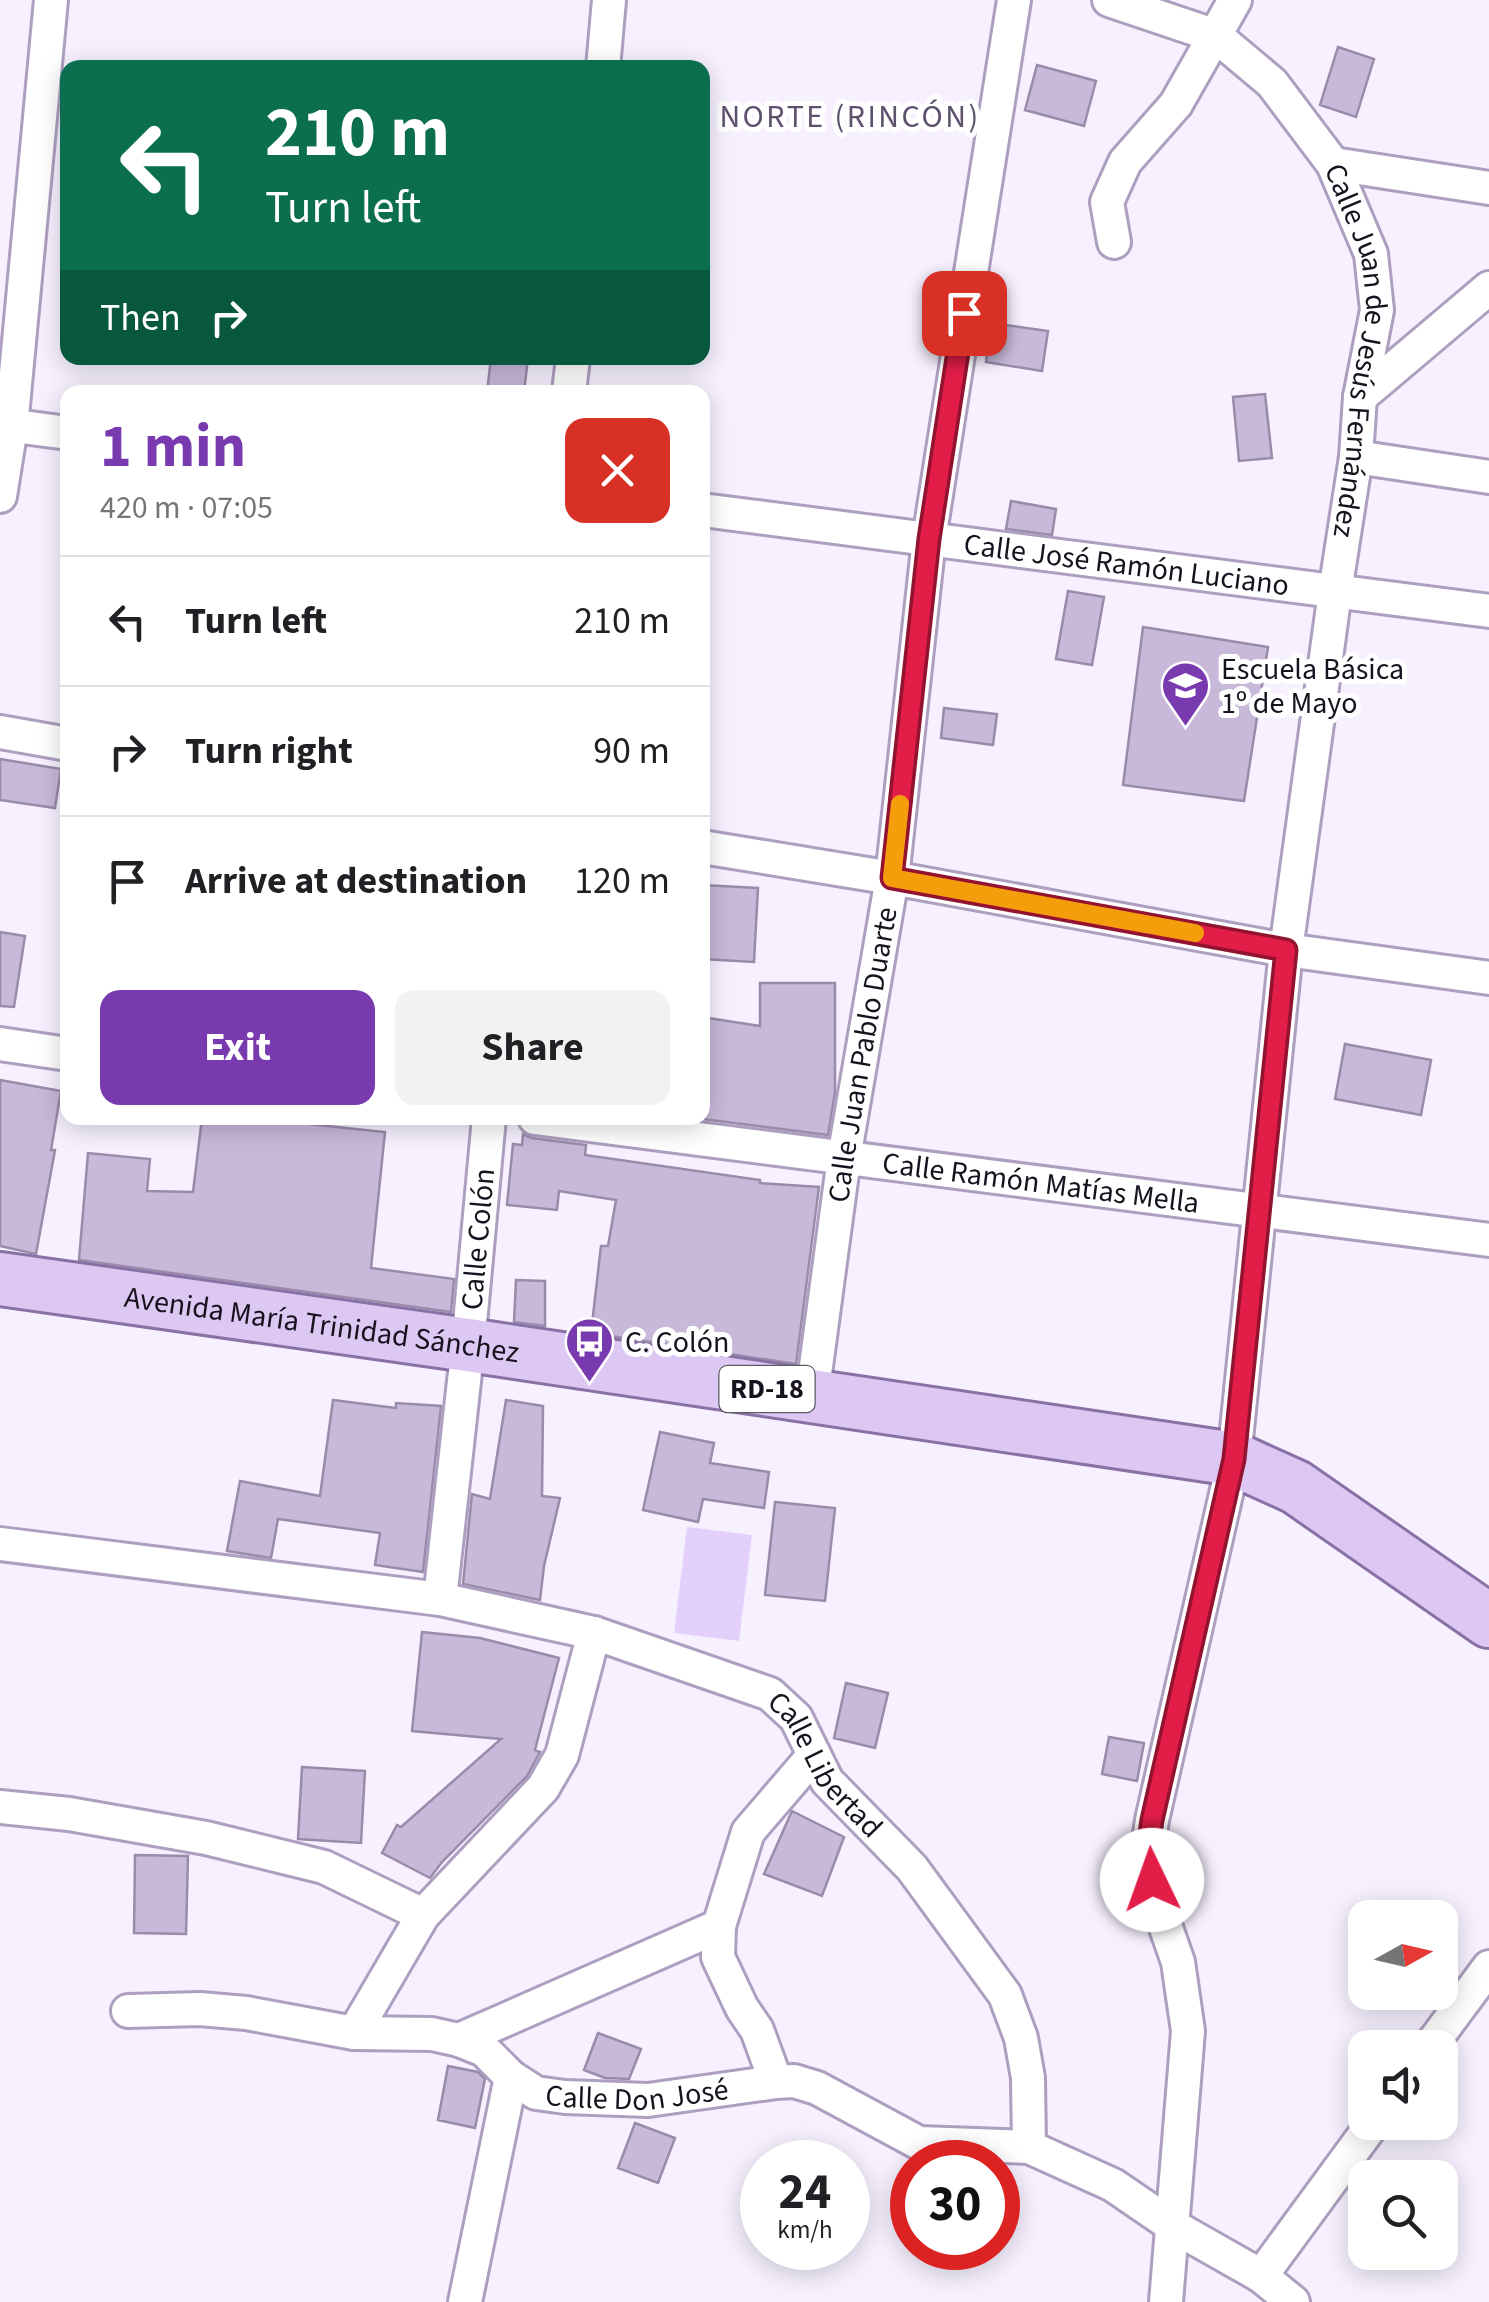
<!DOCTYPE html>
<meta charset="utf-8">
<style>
body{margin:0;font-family:"Source Sans 3",sans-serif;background:#f2f2f2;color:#202124;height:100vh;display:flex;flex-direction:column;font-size:38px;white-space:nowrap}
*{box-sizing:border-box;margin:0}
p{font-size:32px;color:#757577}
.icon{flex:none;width:55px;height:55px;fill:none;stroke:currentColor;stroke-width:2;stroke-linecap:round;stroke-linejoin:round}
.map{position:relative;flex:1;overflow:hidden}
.details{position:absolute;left:60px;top:385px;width:650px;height:740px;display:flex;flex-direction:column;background:#fff;border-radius:20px;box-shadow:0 5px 25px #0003}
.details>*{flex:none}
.top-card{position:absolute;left:60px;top:60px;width:650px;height:305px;border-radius:20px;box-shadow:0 5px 25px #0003;background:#0b6e4f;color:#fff;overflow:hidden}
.needle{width:65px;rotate:82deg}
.buttons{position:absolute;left:1348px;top:1900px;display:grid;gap:20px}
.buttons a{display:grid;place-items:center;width:110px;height:110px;border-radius:20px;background:#fff;box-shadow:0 5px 25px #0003;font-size:50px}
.speed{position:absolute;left:740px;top:2140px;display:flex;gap:20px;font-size:50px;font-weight:700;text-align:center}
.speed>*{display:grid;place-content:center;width:130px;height:130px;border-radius:50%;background:#fff;box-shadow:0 5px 25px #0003;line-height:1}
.speed small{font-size:25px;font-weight:400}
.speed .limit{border:15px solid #d22;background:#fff;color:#111}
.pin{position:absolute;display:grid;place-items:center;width:85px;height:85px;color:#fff;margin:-42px;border-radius:20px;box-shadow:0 5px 15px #0006}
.me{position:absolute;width:110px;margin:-55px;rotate:357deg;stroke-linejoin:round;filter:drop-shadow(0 0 8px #0008)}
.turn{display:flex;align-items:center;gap:35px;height:210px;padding:0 40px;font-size:45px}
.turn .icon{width:130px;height:130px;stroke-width:2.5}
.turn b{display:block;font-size:70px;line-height:85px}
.then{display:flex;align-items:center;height:95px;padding:0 40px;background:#0003;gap:20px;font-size:38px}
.round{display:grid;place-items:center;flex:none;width:105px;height:105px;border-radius:20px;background:#f2f2f2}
.headline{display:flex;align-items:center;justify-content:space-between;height:170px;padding:0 40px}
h1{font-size:60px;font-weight:700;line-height:75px;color:#793aaf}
.primary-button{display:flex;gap:20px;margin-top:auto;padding:20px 40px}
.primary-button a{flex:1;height:115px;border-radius:20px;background:#793aaf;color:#fff;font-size:40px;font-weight:700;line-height:115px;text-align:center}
.primary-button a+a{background:#f2f2f2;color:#202124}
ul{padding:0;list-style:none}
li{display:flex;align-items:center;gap:30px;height:130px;padding:0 40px;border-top:2px solid #e0e0e0}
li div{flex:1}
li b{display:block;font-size:38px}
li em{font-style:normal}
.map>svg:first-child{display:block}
.green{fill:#e3d0fb}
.building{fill:#c8b9da;stroke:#9a8bab;stroke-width:2.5}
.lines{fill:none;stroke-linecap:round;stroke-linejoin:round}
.street-casing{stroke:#ad9fbf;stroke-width:38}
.primary-casing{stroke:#8970a5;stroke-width:58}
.street{stroke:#fff;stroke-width:32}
.primary{stroke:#ddc8f4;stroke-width:52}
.route-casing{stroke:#92132f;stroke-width:25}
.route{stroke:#e11d48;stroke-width:18}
.slow{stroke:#f59e0b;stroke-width:18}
.labels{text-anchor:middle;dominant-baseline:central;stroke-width:10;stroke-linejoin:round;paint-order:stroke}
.shield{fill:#fff;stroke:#5d5962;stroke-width:2.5}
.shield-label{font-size:28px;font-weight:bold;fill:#18121e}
.street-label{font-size:30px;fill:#18121e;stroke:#fff}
.poi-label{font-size:30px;fill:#18121e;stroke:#fff;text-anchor:start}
.neighbourhood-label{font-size:32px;letter-spacing:2.5px;fill:#5e516e;stroke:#fff}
</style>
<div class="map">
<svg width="1489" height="2302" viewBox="0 0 1489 2302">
<rect width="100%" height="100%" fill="#f7f1ff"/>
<!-- green -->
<path class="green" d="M687,1527L752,1535L739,1641L674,1633Z"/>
<!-- building -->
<path class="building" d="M1338,47L1374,59L1356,117L1320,105Z
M1037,65L1096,81L1084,126L1025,110Z
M991,323L1048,331L1042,371L986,362Z
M491,358H528L524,392H487Z
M1265,394L1272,458L1239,461L1233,397Z
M1011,501L1056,509L1052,535L1006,529Z
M1068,591L1104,597L1092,665L1056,659Z
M1143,627L1268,647L1244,801L1123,785Z
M944,708L997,714L993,745L941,738Z
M0,759L61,769L55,808L0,800Z
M702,885L758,888L754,962L702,959Z
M0,932L25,936L14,1007L0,1006Z
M760,983H835V1092L828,1135L702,1119V1017L760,1026Z
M1345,1044L1431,1060L1421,1115L1335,1099Z
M0,1080L61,1091L51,1150H55L36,1254L0,1246Z
M202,1118H251L385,1132L371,1268L454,1279L451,1312L79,1260L88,1153L150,1159L147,1191L193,1192Z
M523,1134L532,1138L586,1145L585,1155L760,1180V1183L819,1187L796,1364L591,1333L601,1246H608L616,1200L559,1191L557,1210L507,1205L513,1144L522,1145Z
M516,1280L545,1281V1326L514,1322Z
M333,1400L396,1408V1403L441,1406L423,1572L375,1565L380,1533L278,1519L271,1558L227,1551L240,1481L320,1496Z
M506,1400L543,1406L542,1496L560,1498L544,1566L540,1600L463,1584L472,1494L490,1499Z
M660,1432L714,1443L710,1463L769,1472L764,1508L703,1499L698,1522L643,1510Z
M775,1502L835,1508L825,1601L765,1595Z
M422,1632L480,1638L559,1658L535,1750L540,1752L527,1776L442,1862L430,1878L382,1853L397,1825L401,1827L501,1739L412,1731Z
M846,1683L888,1693L875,1748L834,1738Z
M1109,1737L1144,1743L1137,1781L1102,1774Z
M302,1767L365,1771L361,1843L298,1839Z
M792,1811L844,1837L822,1896L764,1874Z
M135,1855L188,1856L186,1934L134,1933Z
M598,2033L641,2049L629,2079L605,2078L584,2070Z
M448,2066L478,2072L485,2079L475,2128L438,2120Z
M635,2123L675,2138L658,2183L618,2168Z"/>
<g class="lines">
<defs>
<g id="street">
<path id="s1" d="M1109,0L1216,36L1272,83L1333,164L1371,254L1377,310L1360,397L1356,457L1335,592L1286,950L1234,1459L1152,1820L1147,1855L1158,1905L1178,1962L1188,2031L1166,2302"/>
<path d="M603,68L609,0"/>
<path d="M1333,164L1489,188"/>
<path d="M1114,242L1107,202L1125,162L1176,104L1235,0"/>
<path d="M569,392L573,358"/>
<path d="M1360,397L1489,288"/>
<path d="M0,424L68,433"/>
<path d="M1356,457L1489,477"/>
<path d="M0,496L11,427L51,0"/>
<path id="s2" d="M702,510L1489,611"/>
<path d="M0,732L68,744"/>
<path d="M702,847L892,878L1286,950L1489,978"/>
<path d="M0,1044L68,1054"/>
<path id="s3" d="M535,1118L1489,1240"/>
<path id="s4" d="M812,1396L844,1158L892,878L929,539L1014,0"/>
<path id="s5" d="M0,1544L440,1599L594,1633L770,1694L796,1718L827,1781L912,1868L1005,1995L1021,2038L1028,2078L1029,2147L1113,2185L1173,2226L1261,2276L1293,2302"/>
<path id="s6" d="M440,1599L468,1345L489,1118"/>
<path d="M0,1807L69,1814L206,1838L324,1867L423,1915"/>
<path id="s7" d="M128,2011L200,2009L246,2013L354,2033L432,2034L459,2040L484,2050L511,2077L536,2093L565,2097L648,2100L776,2082L794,2081L817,2088L919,2143L1029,2147"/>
<path d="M354,2033L423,1915L543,1788L562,1755L594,1633"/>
<path d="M459,2040L719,1926"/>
<path d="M1429,2048L1489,1967"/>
<path d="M776,2082L757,2030L742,2008L718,1957L719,1926L748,1832L814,1755"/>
<path d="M1261,2276L1374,2122"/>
<path d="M465,2302L511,2077"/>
</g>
<g id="primary">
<path id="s8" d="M0,1279L468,1345L1234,1459L1296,1487L1489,1621"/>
</g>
</defs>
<!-- street casing -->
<use href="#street" class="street-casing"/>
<!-- primary casing -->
<use href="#primary" class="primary-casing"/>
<!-- street -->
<use href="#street" class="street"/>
<!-- primary -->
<use href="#primary" class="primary"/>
</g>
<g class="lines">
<defs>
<path id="route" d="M964,313L929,539L892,878L1286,950L1234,1459L1152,1820L1147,1854L1152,1880"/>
</defs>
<!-- route casing -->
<use href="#route" class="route-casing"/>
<!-- route -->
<use href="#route" class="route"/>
<!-- slow -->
<path class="slow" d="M900,804L892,878L1195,933"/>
</g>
<!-- icons -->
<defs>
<symbol id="school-pin" viewBox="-11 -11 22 30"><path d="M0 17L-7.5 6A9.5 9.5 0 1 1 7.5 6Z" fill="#793aaf" stroke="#fff"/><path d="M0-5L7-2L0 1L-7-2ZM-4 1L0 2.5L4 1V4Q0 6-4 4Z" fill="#fff"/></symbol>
<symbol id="bus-pin" viewBox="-11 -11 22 30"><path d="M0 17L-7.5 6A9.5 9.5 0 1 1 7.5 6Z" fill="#793aaf" stroke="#fff"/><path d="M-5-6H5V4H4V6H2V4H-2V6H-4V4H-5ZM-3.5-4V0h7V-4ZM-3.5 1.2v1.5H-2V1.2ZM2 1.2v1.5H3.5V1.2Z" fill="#fff"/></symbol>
</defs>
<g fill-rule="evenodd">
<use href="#school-pin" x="1158" y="658" width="55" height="75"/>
<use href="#bus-pin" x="562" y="1314" width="55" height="75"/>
</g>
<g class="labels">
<!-- shield labels -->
<rect class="shield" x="719.5" y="1366" width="95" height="46" rx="8"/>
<g class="shield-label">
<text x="767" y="1389">RD-18</text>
</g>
<!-- street labels -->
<g class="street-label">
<text stroke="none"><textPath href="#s1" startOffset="480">Calle Juan de Jesús Fernández</textPath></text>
<text stroke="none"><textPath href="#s2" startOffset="428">Calle José Ramón Luciano</textPath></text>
<text stroke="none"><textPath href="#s4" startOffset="345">Calle Juan Pablo Duarte</textPath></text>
<text stroke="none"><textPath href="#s3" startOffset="510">Calle Ramón Matías Mella</textPath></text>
<text stroke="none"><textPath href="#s6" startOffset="362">Calle Colón</textPath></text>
<text stroke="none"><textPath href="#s8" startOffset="325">Avenida María Trinidad Sánchez</textPath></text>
<text stroke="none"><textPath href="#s5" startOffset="878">Calle Libertad</textPath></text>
<text stroke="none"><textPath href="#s7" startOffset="530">Calle Don José</textPath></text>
</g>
<!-- poi labels -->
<g class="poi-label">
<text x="1221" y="669">Escuela Básica<tspan x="1221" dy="34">1º de Mayo</tspan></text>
<text x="625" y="1342">C. Colón</text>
</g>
<!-- neighbourhood labels -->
<g class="neighbourhood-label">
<text x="850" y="117">NORTE (RINCÓN)</text>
</g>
</g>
</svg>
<div class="buttons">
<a><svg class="needle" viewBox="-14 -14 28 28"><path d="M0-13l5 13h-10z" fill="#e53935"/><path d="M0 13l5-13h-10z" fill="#757577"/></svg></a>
<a><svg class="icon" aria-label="sound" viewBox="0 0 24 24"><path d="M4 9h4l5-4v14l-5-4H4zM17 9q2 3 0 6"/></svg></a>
<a><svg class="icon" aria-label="search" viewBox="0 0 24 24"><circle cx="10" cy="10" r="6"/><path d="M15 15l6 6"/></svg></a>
</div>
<div class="speed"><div>24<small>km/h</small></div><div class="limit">30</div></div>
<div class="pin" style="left:964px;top:313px;background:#d93025"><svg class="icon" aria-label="arrive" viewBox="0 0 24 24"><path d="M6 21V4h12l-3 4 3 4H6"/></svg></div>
<svg class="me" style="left:1152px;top:1880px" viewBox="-20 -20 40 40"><circle r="19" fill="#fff"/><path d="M0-13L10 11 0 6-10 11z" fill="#e11d48"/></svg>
<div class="top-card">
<div class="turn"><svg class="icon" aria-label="left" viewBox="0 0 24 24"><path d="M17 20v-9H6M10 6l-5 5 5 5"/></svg><div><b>210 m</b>Turn left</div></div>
<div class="then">Then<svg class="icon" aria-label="right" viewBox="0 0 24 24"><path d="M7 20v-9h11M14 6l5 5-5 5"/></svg></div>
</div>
<section class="details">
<div class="headline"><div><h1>1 min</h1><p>420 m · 07:05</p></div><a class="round" style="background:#d93025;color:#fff"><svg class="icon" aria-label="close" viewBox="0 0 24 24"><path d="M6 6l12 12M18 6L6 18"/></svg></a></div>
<ul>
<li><svg class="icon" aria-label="left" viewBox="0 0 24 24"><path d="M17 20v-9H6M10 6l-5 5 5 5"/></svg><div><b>Turn left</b></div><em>210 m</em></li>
<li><svg class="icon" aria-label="right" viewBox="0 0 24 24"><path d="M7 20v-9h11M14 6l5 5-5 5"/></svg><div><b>Turn right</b></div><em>90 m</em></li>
<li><svg class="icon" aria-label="arrive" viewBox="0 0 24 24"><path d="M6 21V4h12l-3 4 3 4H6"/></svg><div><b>Arrive at destination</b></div><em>120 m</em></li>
</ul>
<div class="primary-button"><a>Exit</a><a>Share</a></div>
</section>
</div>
